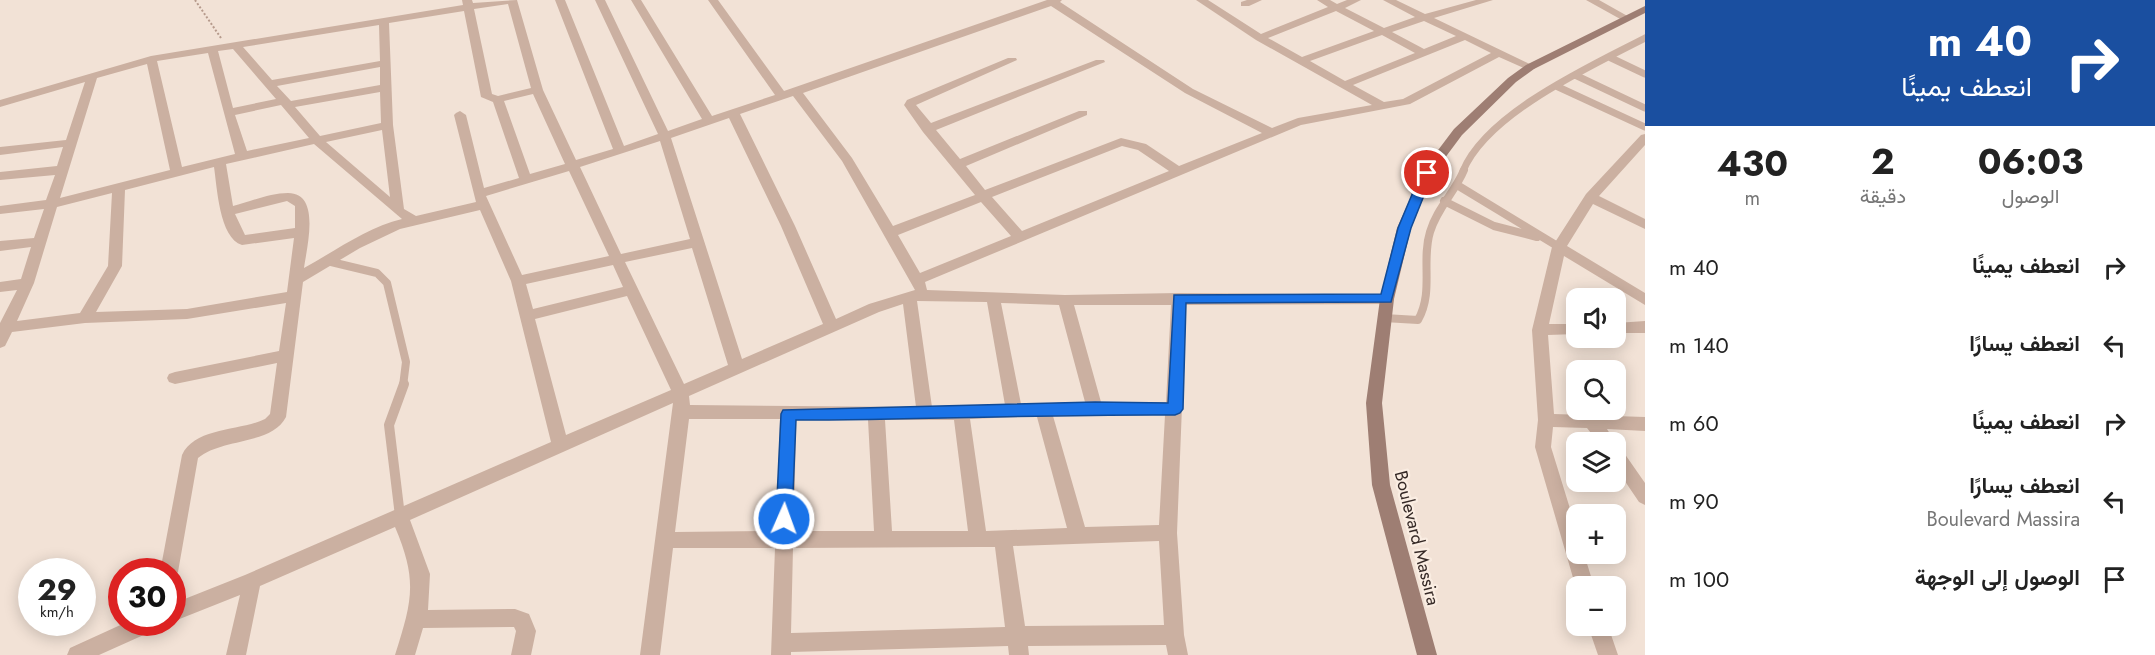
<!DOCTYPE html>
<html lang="ar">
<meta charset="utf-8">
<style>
body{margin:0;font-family:Jost,Vazirmatn,sans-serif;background:#f2f2f2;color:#222;direction:rtl;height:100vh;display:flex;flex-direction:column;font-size:22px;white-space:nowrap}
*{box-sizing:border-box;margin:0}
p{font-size:20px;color:#767676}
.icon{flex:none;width:33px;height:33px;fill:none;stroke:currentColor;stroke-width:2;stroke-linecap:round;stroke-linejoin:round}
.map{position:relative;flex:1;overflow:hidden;direction:ltr}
.sheet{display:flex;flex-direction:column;background:#fff;width:510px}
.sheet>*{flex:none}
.top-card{background:#1a4fa0;color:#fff;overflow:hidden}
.fabs{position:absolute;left:1566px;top:288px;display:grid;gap:12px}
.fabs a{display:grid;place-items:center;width:60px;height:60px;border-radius:12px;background:#fff;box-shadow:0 3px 15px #0003;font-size:30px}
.speed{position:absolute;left:18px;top:558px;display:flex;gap:12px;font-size:30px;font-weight:700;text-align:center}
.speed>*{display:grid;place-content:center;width:78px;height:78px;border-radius:50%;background:#fff;box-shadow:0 3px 15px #0003;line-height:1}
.speed small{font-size:15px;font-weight:400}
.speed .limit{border:9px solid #d22;background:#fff;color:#111}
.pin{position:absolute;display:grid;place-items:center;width:51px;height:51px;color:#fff;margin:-26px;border:3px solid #fff;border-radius:50%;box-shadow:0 2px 6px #0007}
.me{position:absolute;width:66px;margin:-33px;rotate:2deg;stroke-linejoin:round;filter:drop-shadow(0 0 4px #0008)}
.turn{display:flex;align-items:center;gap:21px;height:126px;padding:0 24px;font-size:27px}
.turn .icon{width:78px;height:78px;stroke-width:2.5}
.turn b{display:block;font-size:42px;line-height:51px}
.eta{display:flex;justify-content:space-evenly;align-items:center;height:102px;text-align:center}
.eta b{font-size:36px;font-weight:700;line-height:42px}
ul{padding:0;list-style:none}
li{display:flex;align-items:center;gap:18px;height:78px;padding:0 24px}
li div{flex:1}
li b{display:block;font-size:22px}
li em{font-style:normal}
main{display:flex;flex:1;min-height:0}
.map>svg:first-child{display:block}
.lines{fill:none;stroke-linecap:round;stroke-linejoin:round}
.path{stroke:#b69a8c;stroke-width:2;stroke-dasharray:2 2;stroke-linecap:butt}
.lane-far2{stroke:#cbb0a1;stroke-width:7}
.lane-far1{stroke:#cbb0a1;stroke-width:8}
.lane{stroke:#cbb0a1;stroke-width:10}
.street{fill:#cbb0a1;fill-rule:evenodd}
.secondary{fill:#9e7e73;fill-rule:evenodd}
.route{fill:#1a73e8;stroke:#114b97;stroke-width:1.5}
.labels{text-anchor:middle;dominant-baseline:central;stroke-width:4.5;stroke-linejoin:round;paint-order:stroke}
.street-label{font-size:18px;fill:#342825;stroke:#faede2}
</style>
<main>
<section class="sheet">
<div class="top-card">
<div class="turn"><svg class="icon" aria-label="right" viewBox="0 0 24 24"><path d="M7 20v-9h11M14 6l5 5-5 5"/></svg><div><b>40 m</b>انعطف يمينًا</div></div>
</div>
<div class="eta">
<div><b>06:03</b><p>الوصول</p></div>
<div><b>2</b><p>دقيقة</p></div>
<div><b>430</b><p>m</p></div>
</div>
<ul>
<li><svg class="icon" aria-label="right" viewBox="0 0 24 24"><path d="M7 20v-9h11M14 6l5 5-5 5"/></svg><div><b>انعطف يمينًا</b></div><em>40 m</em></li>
<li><svg class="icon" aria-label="left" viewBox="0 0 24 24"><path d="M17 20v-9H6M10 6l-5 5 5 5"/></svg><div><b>انعطف يسارًا</b></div><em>140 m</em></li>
<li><svg class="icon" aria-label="right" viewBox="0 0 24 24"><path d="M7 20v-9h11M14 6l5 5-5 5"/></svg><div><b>انعطف يمينًا</b></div><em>60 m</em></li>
<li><svg class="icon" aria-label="left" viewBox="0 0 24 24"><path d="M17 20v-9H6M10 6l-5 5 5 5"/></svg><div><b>انعطف يسارًا</b><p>Boulevard Massira</p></div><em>90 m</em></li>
<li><svg class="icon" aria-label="arrive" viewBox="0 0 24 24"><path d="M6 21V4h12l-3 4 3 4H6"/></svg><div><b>الوصول إلى الوجهة</b></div><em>100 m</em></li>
</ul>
</section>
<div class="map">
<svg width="1645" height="655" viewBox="0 0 1645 655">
<rect width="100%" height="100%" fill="#f2e2d6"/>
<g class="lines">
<!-- path -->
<path class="path" d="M195,0L221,38"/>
<!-- lane-far2 -->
<path class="lane-far2" d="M1609,57L1645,74
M1575,75L1645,108
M1556,86L1645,127
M1463,171C1487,113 1591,66 1645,38"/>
<!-- lane-far1 -->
<path class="lane-far1" d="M1457,185L1559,247
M1444,201L1494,226L1537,237
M327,261L377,273L387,283L406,362L403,386
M1384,318L1418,320C1434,292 1421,261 1430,232C1437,208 1455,192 1464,170"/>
<!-- lane -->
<path class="lane" d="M400,516L389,425L404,384"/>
<!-- street -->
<path class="street" d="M462,0H472L473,3L517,0L543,90L576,160L613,149L555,0H565L624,146L658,134L595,0H605L668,131L702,119L631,0H641L712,116L775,95L708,0H718L784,91L1047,0H1062L1060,2L1193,89L1272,128L1298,118L1372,105L1256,40L1196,0H1208L1261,34L1328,7L1317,0H1330L1337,4L1347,0H1361L1345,8L1384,28L1415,17L1383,0H1396L1425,14L1476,0H1493L1434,18L1536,67L1534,69H1526L1499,57L1410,104L1301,125L925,282L927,290L1065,295L1179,293L1392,295L1394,299L1392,303L1387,304L1186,305L1177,533L1184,635L1188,655H1168L1166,645L1028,646L1029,655H1009L1008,646L791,652V655H771L775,548H673L660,655H640L673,403L410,520L430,574L428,610L515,609L529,614L536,631L531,655H511L516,631L514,627L423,628L415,655H395C412,601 418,581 395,527L260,586L246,655H226L240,595L172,622V604L245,575L551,442L511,281L480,210L400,229L360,248L303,282L286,417C272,445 222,438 198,458L178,572L172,579V572H160L182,455C195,427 241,431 265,419L270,414L277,363L175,384L169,382L167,378L169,374L175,372L279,351L286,303L187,319L85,323L12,332L5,346L0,348V323L17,290L0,292V282L21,279L31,247L0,251V241L34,238L44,209L0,214V206L46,200L55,175L0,180V172L57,166L63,147L0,155V147L66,140L85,82L0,107V100L151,56L463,5ZM508,4L531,88L498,96L492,94L474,9ZM1051,6L1185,93L1262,133L1179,166L1146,144L1121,138L985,190L966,166L1087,115V111H1079L960,159L936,130L1105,62L1104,60H1096L931,123L916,105L1017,60L1016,58H1008L907,100L904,105L923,132L975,195L893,226L852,158L803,93ZM464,11L481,97L493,102L519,178L484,188L466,115L460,111L456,113L454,115L476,202L416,216L404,209L393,125L389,23ZM1336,11L1374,31L1302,57L1268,38ZM1424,21L1456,36L1424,49L1392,32ZM379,25L380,61L272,80L243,47ZM1382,35L1415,53L1345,81L1310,61ZM1465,40L1491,53L1403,99L1384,102L1353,85ZM233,49L276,99L233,108L218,51ZM208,53L235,154L182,167L157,61ZM147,64L170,170L60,198L97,78ZM380,67V85L291,101L277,86ZM380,92L381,123L320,136L295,107ZM533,94L565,164L530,174L504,101ZM793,96L842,161L915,290L869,304L836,319L795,226L740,114ZM281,105L309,138L247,151L235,115ZM729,118L781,226L823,324L742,359L671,138ZM382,130L390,197L326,142ZM660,141L690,239L621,254L580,167ZM314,144L402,219C368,227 335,251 304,268C307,246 321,193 288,193C270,193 249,202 233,206L226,164ZM1122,146L1138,150L1169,171L1022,231L992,197ZM214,167C217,186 219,238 242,245L294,238L287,292L187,309L96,312L122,266L125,190ZM569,171L609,256L522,275L486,196ZM112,193L108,266L80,313L17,321L34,283L57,207ZM287,201L295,206V228L245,235L235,214ZM981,202L1011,236L920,273L898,235ZM692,248L728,365L684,384L625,262ZM613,265L623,287L533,309L526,284ZM627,296L671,390L566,435L535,319ZM917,301L987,302L1005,405L932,407ZM1001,303L1059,305L1085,402L1021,404ZM903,304L916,407L690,405L689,396L879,312ZM1074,305H1171L1166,402H1101ZM1095,415H1165L1159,525L1085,527L1053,416ZM1018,417H1037L1067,528L986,531L970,419ZM689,419H780L776,531L675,532ZM796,420H868L874,531H794ZM885,420H954L968,531H892ZM1159,541L1164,625L1025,626L1013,546ZM978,547H995L1005,627L791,633L793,548Z
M1247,0H1262L1249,6H1241V2Z
M1586,0H1599L1631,18L1622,20Z
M1645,134V145L1599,196L1645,219V229L1593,204L1567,246L1645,293V305L1564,256L1549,324H1576V334L1548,335L1554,414L1645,417V431L1607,429L1615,442H1598L1587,428L1553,427L1551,447L1576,528V554H1584L1594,586L1576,588L1535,447L1538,420L1532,330L1552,247L1586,194L1641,135Z
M1645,321V333H1616V323Z
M1616,448L1622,450L1645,483V505L1639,502L1616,468Z
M127,622H160L157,629L99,655H67L70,648Z
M1588,626H1608L1618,655H1598Z"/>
<!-- secondary -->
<path class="secondary" d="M1645,6V13L1534,69L1516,82L1462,135L1433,174L1411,228L1394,299L1382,403L1390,485L1437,655H1417L1372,485L1366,403L1380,299L1397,228L1423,170L1454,129L1508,78L1526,65Z"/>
</g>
<!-- route -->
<path class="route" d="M1427,169L1433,173L1411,228L1391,302L1186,303L1183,409L1180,413L1175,415C1049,414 922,420 796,420L792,519L790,524L784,526L779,524L776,519L781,414L783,410L1095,402L1168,403L1174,295L1381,294L1398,228L1421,173Z"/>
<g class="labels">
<!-- street labels -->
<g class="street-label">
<text transform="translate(1417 538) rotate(76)">Boulevard Massira</text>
</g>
</g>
</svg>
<div class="fabs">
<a><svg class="icon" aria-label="sound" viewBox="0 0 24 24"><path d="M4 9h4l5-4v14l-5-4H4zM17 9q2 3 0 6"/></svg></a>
<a><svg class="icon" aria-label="search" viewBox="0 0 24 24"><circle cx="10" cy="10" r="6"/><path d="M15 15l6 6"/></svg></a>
<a><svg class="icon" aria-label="layers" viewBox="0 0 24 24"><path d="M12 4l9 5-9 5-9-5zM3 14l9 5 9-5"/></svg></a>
<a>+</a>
<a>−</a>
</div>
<div class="speed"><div>29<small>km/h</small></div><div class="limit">30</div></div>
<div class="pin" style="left:1427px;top:173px;background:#d93025"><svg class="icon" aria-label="arrive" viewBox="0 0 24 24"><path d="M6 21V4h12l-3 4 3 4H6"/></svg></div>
<svg class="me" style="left:784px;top:519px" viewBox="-20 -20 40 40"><circle r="17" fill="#1a73e8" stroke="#fff" stroke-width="3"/><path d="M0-11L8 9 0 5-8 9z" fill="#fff"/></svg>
</div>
</main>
